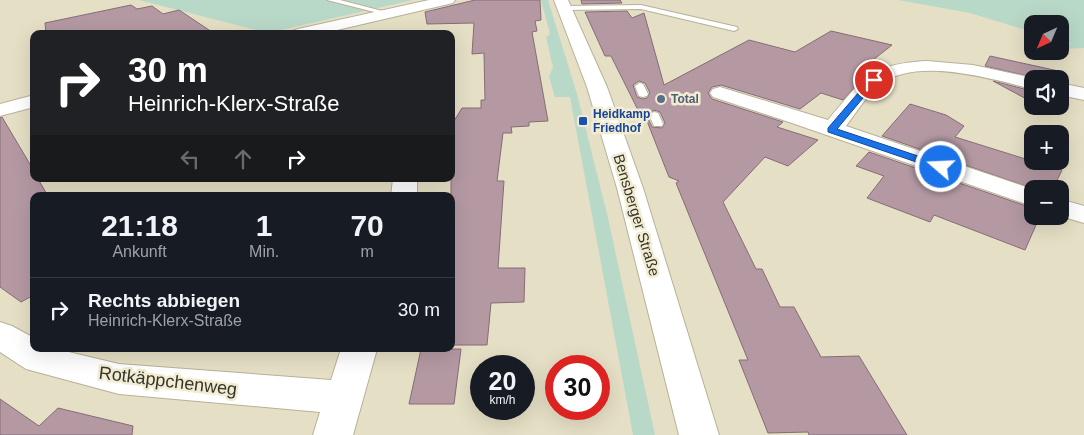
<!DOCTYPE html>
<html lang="de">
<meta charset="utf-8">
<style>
body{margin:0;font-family:Arial,sans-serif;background:#20242c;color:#f1f3f6;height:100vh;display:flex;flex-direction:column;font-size:19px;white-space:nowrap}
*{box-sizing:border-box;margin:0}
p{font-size:16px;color:#9ea1a6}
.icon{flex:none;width:28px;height:28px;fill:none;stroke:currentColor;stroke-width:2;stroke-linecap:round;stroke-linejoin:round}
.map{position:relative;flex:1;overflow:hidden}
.details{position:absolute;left:30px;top:192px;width:425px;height:160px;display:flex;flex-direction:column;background:#171b24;border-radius:10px;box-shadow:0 5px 20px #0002}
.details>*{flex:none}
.banner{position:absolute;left:30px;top:30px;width:425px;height:152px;border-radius:10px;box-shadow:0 5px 20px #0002;background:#202124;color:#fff;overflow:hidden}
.needle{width:32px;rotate:224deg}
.tools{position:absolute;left:1024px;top:15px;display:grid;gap:10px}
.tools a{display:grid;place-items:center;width:45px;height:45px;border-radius:10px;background:#171b24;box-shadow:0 5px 20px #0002;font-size:25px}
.speed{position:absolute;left:470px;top:355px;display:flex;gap:10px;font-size:25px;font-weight:700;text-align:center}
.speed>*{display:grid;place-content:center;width:65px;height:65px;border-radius:50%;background:#171b24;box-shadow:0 5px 20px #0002;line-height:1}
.speed small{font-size:12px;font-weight:400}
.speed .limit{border:8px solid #d22;background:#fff;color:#111}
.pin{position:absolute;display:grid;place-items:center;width:42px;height:42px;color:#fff;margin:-21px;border:2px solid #fff;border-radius:50%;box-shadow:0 1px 5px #0007}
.me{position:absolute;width:55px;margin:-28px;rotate:289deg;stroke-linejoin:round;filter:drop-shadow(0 0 4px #0008)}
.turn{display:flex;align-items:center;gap:18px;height:105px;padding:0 15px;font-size:22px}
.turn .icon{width:65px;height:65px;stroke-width:2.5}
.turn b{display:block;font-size:35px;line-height:42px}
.lanes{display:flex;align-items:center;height:48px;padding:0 15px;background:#0003;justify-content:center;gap:25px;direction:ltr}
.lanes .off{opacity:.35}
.eta{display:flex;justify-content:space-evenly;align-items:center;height:85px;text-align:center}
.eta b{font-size:30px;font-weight:800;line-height:35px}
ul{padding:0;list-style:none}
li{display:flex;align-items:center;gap:15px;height:65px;padding:0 15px;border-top:1px solid #363941}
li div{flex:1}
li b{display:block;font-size:19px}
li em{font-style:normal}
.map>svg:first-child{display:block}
.green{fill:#b9d9c8}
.building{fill:#b499a3;stroke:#856c76;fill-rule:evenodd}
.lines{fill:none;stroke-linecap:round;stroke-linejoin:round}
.lane-casing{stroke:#b7b199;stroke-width:2}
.street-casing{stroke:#b7b199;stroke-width:2}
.secondary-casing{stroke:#b7b199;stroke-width:2}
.lane{fill:#fff;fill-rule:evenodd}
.street{fill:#fff;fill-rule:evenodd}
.secondary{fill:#fff;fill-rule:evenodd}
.route{fill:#1a73e8;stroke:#114b97}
.service-dot{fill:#5c6f8a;stroke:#f2ecd2;stroke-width:2}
.transit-dot{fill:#1a4fb4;stroke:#f2ecd2;stroke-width:2}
.labels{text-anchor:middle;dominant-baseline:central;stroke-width:5;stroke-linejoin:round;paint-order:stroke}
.far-service-label{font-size:12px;font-weight:bold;fill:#4e5e75;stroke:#f2ecd2;text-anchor:start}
.far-transit-label{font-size:12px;font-weight:bold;fill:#164399;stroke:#f2ecd2;text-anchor:start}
.street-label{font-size:15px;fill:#37352b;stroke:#f2ecd2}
.near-street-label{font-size:18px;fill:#37352b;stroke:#f2ecd2}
</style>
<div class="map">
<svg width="1084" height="435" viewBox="0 0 1084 435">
<rect width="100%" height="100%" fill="#e5dfc5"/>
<!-- green -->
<path class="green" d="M139,0H413L268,33Z
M541,0H548L577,94L608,218L655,435H633L570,97H555L549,77L553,67L546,37L550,34Z
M898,0H1084V48L1060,49V44H1073L1060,40V24H1032V32L970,13Z"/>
<!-- building -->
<path class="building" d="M475,0H540L541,20L535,21L537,31L532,32L548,121L529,122V126L511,127L512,133H503L497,181H504L498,268H525L524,302L491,303L487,345H451V126L462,108H481V100H485L484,53L472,54L474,23L427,24L425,12Z
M581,0H620L622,3L582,4Z
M131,5L137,9L152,6L163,14L179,10L215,34H46L45,23Z
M627,11L632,18L644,13L664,85L749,40L795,52L831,31L892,45L864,67L875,70L858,83L843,100L821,93L800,109L721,85L712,87L708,93L712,99L783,122L777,127L818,140L788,166L765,157L723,202L756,269H762L780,307H794L821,357L859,356L907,435H809L808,432L768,433L739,360H748L676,183L679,181L669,177L645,116H641L611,56H605L585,12ZM639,81L645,83L650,93L647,98L643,99L637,97L633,85ZM654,110L660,112L665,123L662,128L652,127L647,116Z
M990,56L1063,72L1060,80L1040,79L985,66Z
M993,81L1032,91V102Z
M910,104L946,115L964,126L955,137L1032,161H1054L1052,167L1062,170L1053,189H1034L882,136Z
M2,117L34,171V179H38L48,196H34V295L21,302L0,287V118Z
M869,152L1032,208V216H1040L1025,250L934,215L930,222L867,198L884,176L856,166Z
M421,349H461L454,404H409Z
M0,399L39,426L58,408L133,426L132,435H0Z"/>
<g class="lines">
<defs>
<path id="lane" d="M327,0H340L390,13L386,15Z
M641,5L737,27L738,29L734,31L641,9L564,10L560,8L564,6Z
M640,83L643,84L648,94L647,96L643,97L639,96L635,86Z
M654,112L658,113L663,124L662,126H654L649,115Z"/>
<path id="street" d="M927,61L973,65L1038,79H1032V89C992,79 915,56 880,85C866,96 856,113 846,126L1032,189V206L789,122L713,97L710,93L713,89L720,87L828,120C863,79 869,64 927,61Z
M1060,83L1084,88V100L1060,95Z
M393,179H417V196H391Z
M1060,199L1084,206V223L1060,216Z
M0,322L12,326L34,338V349H56L119,364L331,380L341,349H377L353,435H313L320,412L119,394L26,369L0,352Z"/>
<path id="secondary" d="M429,0H455L453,3L320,34H290L292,31L298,29Z
M554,0H568L607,87L643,188L719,435H679L617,188L587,87Z
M34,95V107L0,116V104Z"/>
</defs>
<!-- lane casing -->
<use href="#lane" class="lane-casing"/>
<!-- street casing -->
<use href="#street" class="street-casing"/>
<!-- secondary casing -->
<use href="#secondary" class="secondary-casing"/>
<!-- lane -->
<use href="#lane" class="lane"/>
<!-- street -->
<use href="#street" class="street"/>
<!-- secondary -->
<use href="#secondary" class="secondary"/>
</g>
<!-- route -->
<path class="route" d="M871,78L878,80L837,129L945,165V169H937L828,132V128Z"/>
<!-- markers -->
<circle class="service-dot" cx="661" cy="99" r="5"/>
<rect class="transit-dot" x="578" y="116" width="10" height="10" rx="2.5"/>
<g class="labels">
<!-- far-service labels -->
<g class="far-service-label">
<text x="671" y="99">Total</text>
</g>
<!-- far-transit labels -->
<g class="far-transit-label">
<text x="593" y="114">Heidkamp<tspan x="593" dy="14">Friedhof</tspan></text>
</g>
<!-- street labels -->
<g class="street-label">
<text transform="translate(637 215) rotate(73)">Bensberger Straße</text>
</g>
<!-- near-street labels -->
<g class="near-street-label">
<text transform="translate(168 381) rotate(7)">Rotkäppchenweg</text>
</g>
</g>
</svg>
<div class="tools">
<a><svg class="needle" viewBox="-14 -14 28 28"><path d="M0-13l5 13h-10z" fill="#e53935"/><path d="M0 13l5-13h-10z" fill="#9ea1a6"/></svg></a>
<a><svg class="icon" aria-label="sound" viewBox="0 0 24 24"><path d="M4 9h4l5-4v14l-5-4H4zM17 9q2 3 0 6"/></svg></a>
<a>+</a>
<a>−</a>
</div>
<div class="speed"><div>20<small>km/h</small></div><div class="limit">30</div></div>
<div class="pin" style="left:874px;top:80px;background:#d93025"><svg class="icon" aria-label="arrive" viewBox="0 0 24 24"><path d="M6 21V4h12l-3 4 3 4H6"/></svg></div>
<svg class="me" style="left:941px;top:167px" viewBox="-20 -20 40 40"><circle r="17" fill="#1a73e8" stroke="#fff" stroke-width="3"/><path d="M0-11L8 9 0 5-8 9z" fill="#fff"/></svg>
<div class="banner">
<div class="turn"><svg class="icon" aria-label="right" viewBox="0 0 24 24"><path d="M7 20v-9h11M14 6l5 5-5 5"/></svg><div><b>30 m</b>Heinrich-Klerx-Straße</div></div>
<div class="lanes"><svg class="icon off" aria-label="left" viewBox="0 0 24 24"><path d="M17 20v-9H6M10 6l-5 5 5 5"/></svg><svg class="icon off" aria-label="ahead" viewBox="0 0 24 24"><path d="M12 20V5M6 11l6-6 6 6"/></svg><svg class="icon" aria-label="right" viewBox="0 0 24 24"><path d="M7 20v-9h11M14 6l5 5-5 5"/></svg></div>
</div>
<section class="details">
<div class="eta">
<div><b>21:18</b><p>Ankunft</p></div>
<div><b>1</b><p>Min.</p></div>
<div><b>70</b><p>m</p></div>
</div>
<ul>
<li><svg class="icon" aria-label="right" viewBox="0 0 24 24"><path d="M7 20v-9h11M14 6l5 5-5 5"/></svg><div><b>Rechts abbiegen</b><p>Heinrich-Klerx-Straße</p></div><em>30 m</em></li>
</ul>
</section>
</div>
